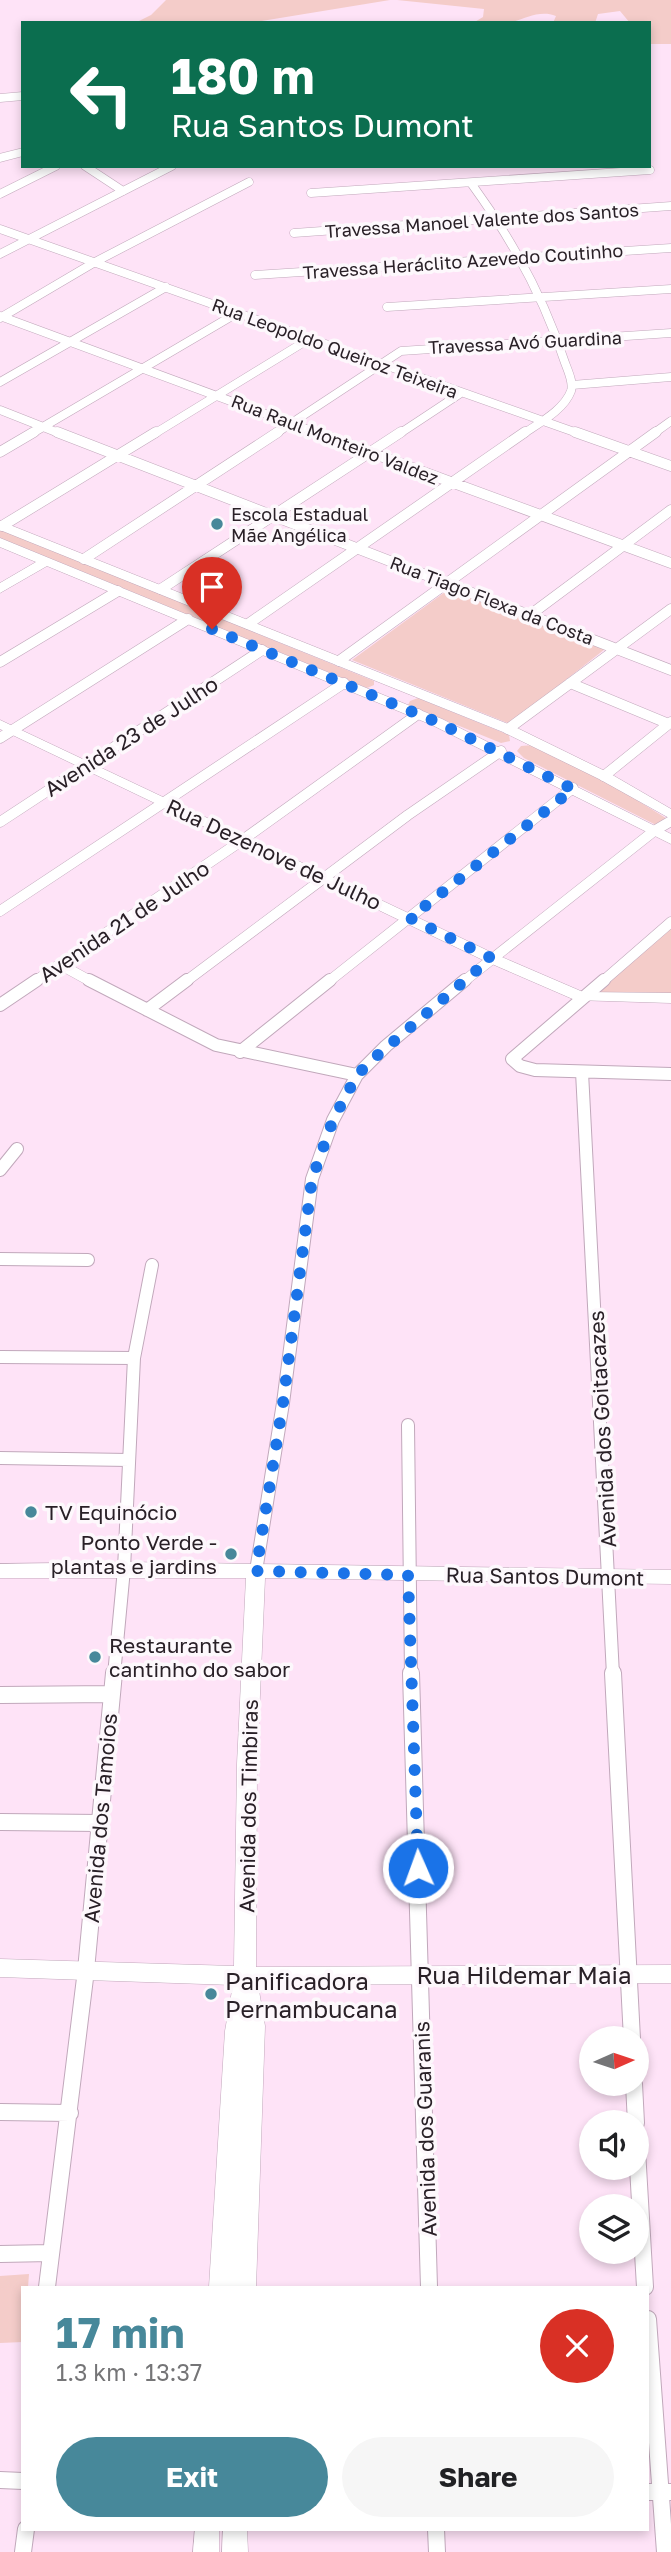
<!DOCTYPE html>
<meta charset="utf-8">
<style>
body{margin:0;font-family:"Golos Text",sans-serif;background:#f6f6f6;color:#202124;height:100vh;display:flex;flex-direction:column;font-size:26px;white-space:nowrap}
*{box-sizing:border-box;margin:0}
p{font-size:23px;color:#757577}
.icon{flex:none;width:38px;height:38px;fill:none;stroke:currentColor;stroke-width:2;stroke-linecap:round;stroke-linejoin:round}
.map{position:relative;flex:1;overflow:hidden}
.details{position:absolute;left:21px;top:2286px;width:628px;height:245px;display:flex;flex-direction:column;background:#fff;border-radius:0px;box-shadow:0 4px 10px #0003}
.details>*{flex:none}
.top-card{position:absolute;left:21px;top:21px;width:630px;height:147px;border-radius:0px;box-shadow:0 4px 10px #0003;background:#0b6e4f;color:#fff;overflow:hidden}
.needle{width:46px;rotate:87deg}
.buttons{position:absolute;left:579px;top:2026px;display:grid;gap:14px}
.buttons a{display:grid;place-items:center;width:70px;height:70px;border-radius:50%;background:#fff;box-shadow:0 4px 10px #0003;font-size:35px}
.pin{position:absolute;display:grid;place-items:center;width:60px;height:60px;color:#fff;margin:-72px -30px;border-radius:50% 50% 50% 0;rotate:-45deg;box-shadow:0 0 7px #0007}
.pin .icon{rotate:45deg}
.me{position:absolute;width:77px;margin:-38px;rotate:358deg;stroke-linejoin:round;filter:drop-shadow(0 0 5px #0008)}
.turn{display:flex;align-items:center;gap:24px;height:147px;padding:0 35px;font-size:32px}
.turn .icon{width:91px;height:91px;stroke-width:2.5}
.turn b{display:block;font-size:49px;line-height:60px}
.round{display:grid;place-items:center;flex:none;width:74px;height:74px;border-radius:37px;background:#f6f6f6}
.headline{display:flex;align-items:center;justify-content:space-between;height:119px;padding:0 35px}
h1{font-size:42px;font-weight:700;line-height:52px;color:#47889a}
.primary-button{display:flex;gap:14px;margin-top:auto;padding:14px 35px}
.primary-button a{flex:1;height:80px;border-radius:42px;background:#47889a;color:#fff;font-size:28px;font-weight:700;line-height:80px;text-align:center}
.primary-button a+a{background:#f6f6f6;color:#202124}
.map>svg:first-child{display:block}
.green{fill:#f4ccc9}
.lines{fill:none;stroke-linecap:round;stroke-linejoin:round}
.street-far3-casing{stroke:#c1a8bb;stroke-width:9}
.street-far2-casing{stroke:#c1a8bb;stroke-width:11}
.street-far1-casing{stroke:#c1a8bb;stroke-width:14}
.street-casing{stroke:#c1a8bb;stroke-width:18}
.secondary-casing{stroke:#c1a8bb;stroke-width:1}
.street-far3{stroke:#fff;stroke-width:8}
.street-far2{stroke:#fff;stroke-width:10}
.street-far1{stroke:#fff;stroke-width:12}
.street{stroke:#fff;stroke-width:16}
.secondary{fill:#fff;fill-rule:evenodd}
.route{stroke:#1a73e8;stroke-width:12;stroke-dasharray:0 21.6}
.poi-dot{fill:#47889a;stroke:#fdf8fc;stroke-width:2.5}
.labels{text-anchor:middle;dominant-baseline:central;stroke-width:7;stroke-linejoin:round;paint-order:stroke}
.far-street-label{font-size:18px;fill:#292027;stroke:#fdf8fc}
.far-poi-label{font-size:18px;fill:#292027;stroke:#fdf8fc;text-anchor:start}
.street-label{font-size:21px;fill:#292027;stroke:#fdf8fc}
.poi-label{font-size:21px;fill:#292027;stroke:#fdf8fc;text-anchor:start}
.near-street-label{font-size:24px;fill:#292027;stroke:#fdf8fc}
.near-poi-label{font-size:24px;fill:#292027;stroke:#fdf8fc;text-anchor:start}
</style>
<div class="map">
<svg width="671" height="2552" viewBox="0 0 671 2552">
<rect width="100%" height="100%" fill="#fee3f7"/>
<!-- green -->
<path class="green" d="M166,0H390L250,23H135L151,15Z
M397,0H671V44H649V23H630L620,11L598,14L595,23H553L556,16C540,10 527,18 512,22C500,25 485,23 473,23L483,17L484,9Z
M0,529L374,681V685L367,688L0,538Z
M449,589L605,649L510,724L352,660Z
M418,698L509,735L510,741L501,743L408,705L410,701Z
M533,745L614,786L669,820L658,826L524,758L517,751L521,746Z
M671,927V994H590Z
M29,2274L28,2287H23V2342L0,2343V2276Z"/>
<g class="lines">
<defs>
<path id="street-far3" d="M0,98L23,96
M0,158L23,152
M85,166L123,191
M471,183C511,238 543,295 564,360C567,369 574,382 571,391C564,410 539,423 523,434
M311,193L650,170
M0,194L56,166
M0,229L580,434
M294,233L671,206
M0,254L172,166
M255,275L671,248
M387,307L671,289
M0,316L320,434
M0,318L95,262L249,182
M0,382L166,287
M572,385L671,377
M0,410L61,434
M31,434L237,313
M154,434L309,339
M275,434L401,351L671,333
M399,434L461,393
M653,434L671,421"/>
<path id="street-far2" d="M57,432L671,670
M315,432L671,563
M575,432L671,466
M0,452L34,432
M2,526L156,432
M84,559L278,432
M161,589L401,432
M530,615L671,510
M248,624L525,432
M339,661L656,432
M0,662L118,591
M570,683L669,724
M508,729L671,609
M0,738L188,619
M604,776L671,722
M0,822L262,650
M0,911L344,683
M61,965L92,982
M34,982L244,839L418,714
M185,982L408,815L501,751
M328,982L573,788
M463,982L654,831L671,821
M602,982L671,922"/>
<path id="street-far1" d="M89,980L216,1045L357,1075
M604,980L512,1059L520,1066L535,1070L671,1074
M0,1005L37,980
M147,1010L187,980
M240,1052L330,980
M582,1072L613,1675
M0,1170L17,1149
M0,1259L88,1260
M0,1357L134,1358
M408,1425L411,1675
M0,1458L129,1460
M256,1571L283,1403L312,1179L333,1120L357,1075L386,1046L465,980
M114,1675L124,1569L134,1358L152,1265"/>
<path id="street" d="M411,1673L429,2287
M613,1673L632,2039
M0,1695L112,1694
M0,1822L100,1823
M634,2084L636,2123
M0,2112L70,2113
M637,2150L645,2287
M0,2254L50,2253
M47,2287L86,1970L114,1673
M648,2319L665,2552
M0,2480L23,2481
M648,2492H671
M436,2529L437,2552
M23,2552L26,2529"/>
<path id="secondary" d="M0,521L513,726L609,773L671,809V819L599,779L503,732L0,530Z
M0,538L442,719L671,834V844L432,725L47,566L0,593V583L36,562L0,547Z
M0,720L497,955L583,992L671,993V1003L575,1000L485,961L0,729Z
M124,1562L671,1570V1584L265,1578L257,1764L256,1967L671,1965V1983L258,1985L265,2026L256,2287H209L225,2031L233,1985L0,1977V1959L234,1966L237,1764L246,1578H0V1564Z
M195,2529H219V2552H193Z
M223,2529H247L248,2552H222Z"/>
</defs>
<!-- street-far3 casing -->
<use href="#street-far3" class="street-far3-casing"/>
<!-- street-far2 casing -->
<use href="#street-far2" class="street-far2-casing"/>
<!-- street-far1 casing -->
<use href="#street-far1" class="street-far1-casing"/>
<!-- street casing -->
<use href="#street" class="street-casing"/>
<!-- secondary casing -->
<use href="#secondary" class="secondary-casing"/>
<!-- street-far3 -->
<use href="#street-far3" class="street-far3"/>
<!-- street-far2 -->
<use href="#street-far2" class="street-far2"/>
<!-- street-far1 -->
<use href="#street-far1" class="street-far1"/>
<!-- street -->
<use href="#street" class="street"/>
<!-- secondary -->
<use href="#secondary" class="secondary"/>
</g>
<g class="lines">
<!-- route -->
<path class="route" d="M212,629L437,722L573,789L410,918L491,958L372,1060L357,1075L333,1120L312,1179L283,1403L256,1571L408,1575L418,1868"/>
</g>
<!-- markers -->
<g class="poi-dot">
<circle cx="217" cy="524" r="7"/>
<circle cx="31" cy="1512" r="7"/>
<circle cx="231" cy="1554" r="7"/>
<circle cx="95" cy="1657" r="7"/>
<circle cx="211" cy="1994" r="7"/>
</g>
<g class="labels">
<!-- far-street labels -->
<g class="far-street-label">
<text transform="translate(482 220) rotate(-4)">Travessa Manoel Valente dos Santos</text>
<text transform="translate(463 261) rotate(-4)">Travessa Heráclito Azevedo Coutinho</text>
<text transform="translate(525 342) rotate(-3)">Travessa Avó Guardina</text>
<text transform="translate(335 348) rotate(20)">Rua Leopoldo Queiroz Teixeira</text>
<text transform="translate(335 439) rotate(21)">Rua Raul Monteiro Valdez</text>
<text transform="translate(492 600) rotate(21)">Rua Tiago Flexa da Costa</text>
</g>
<!-- far-poi labels -->
<g class="far-poi-label">
<text x="231" y="514">Escola Estadual<tspan x="231" dy="21">Mãe Angélica</tspan></text>
</g>
<!-- street labels -->
<g class="street-label">
<text transform="translate(131 736) rotate(-33)">Avenida 23 de Julho</text>
<text transform="translate(274 854) rotate(25)">Rua Dezenove de Julho</text>
<text transform="translate(124 921) rotate(-34)">Avenida 21 de Julho</text>
<text transform="translate(602 1429) rotate(-93)">Avenida dos Goitacazes</text>
<text transform="translate(545 1576) rotate(1)">Rua Santos Dumont</text>
<text transform="translate(248 1806) rotate(-89)">Avenida dos Timbiras</text>
<text transform="translate(100 1818) rotate(-85)">Avenida dos Tamoios</text>
<text transform="translate(425 2129) rotate(-92)">Avenida dos Guaranis</text>
</g>
<!-- poi labels -->
<g class="poi-label">
<text x="45" y="1512">TV Equinócio</text>
<text x="217" y="1542" text-anchor="end">Ponto Verde -<tspan x="217" dy="24">plantas e jardins</tspan></text>
<text x="109" y="1645">Restaurante<tspan x="109" dy="24">cantinho do sabor</tspan></text>
</g>
<!-- near-street labels -->
<g class="near-street-label">
<text x="524" y="1974">Rua Hildemar Maia</text>
</g>
<!-- near-poi labels -->
<g class="near-poi-label">
<text x="225" y="1980">Panificadora<tspan x="225" dy="28">Pernambucana</tspan></text>
</g>
</g>
</svg>
<div class="buttons">
<a><svg class="needle" viewBox="-14 -14 28 28"><path d="M0-13l5 13h-10z" fill="#e53935"/><path d="M0 13l5-13h-10z" fill="#757577"/></svg></a>
<a><svg class="icon" aria-label="sound" viewBox="0 0 24 24"><path d="M4 9h4l5-4v14l-5-4H4zM17 9q2 3 0 6"/></svg></a>
<a><svg class="icon" aria-label="layers" viewBox="0 0 24 24"><path d="M12 4l9 5-9 5-9-5zM3 14l9 5 9-5"/></svg></a>
</div>
<div class="pin" style="left:212px;top:629px;background:#d93025"><svg class="icon" aria-label="arrive" viewBox="0 0 24 24"><path d="M6 21V4h12l-3 4 3 4H6"/></svg></div>
<svg class="me" style="left:418px;top:1868px" viewBox="-20 -20 40 40"><circle r="17" fill="#1a73e8" stroke="#fff" stroke-width="3"/><path d="M0-11L8 9 0 5-8 9z" fill="#fff"/></svg>
<div class="top-card">
<div class="turn"><svg class="icon" aria-label="left" viewBox="0 0 24 24"><path d="M17 20v-9H6M10 6l-5 5 5 5"/></svg><div><b>180 m</b>Rua Santos Dumont</div></div>
</div>
<section class="details">
<div class="headline"><div><h1>17 min</h1><p>1.3 km · 13:37</p></div><a class="round" style="background:#d93025;color:#fff"><svg class="icon" aria-label="close" viewBox="0 0 24 24"><path d="M6 6l12 12M18 6L6 18"/></svg></a></div>
<div class="primary-button"><a>Exit</a><a>Share</a></div>
</section>
</div>
